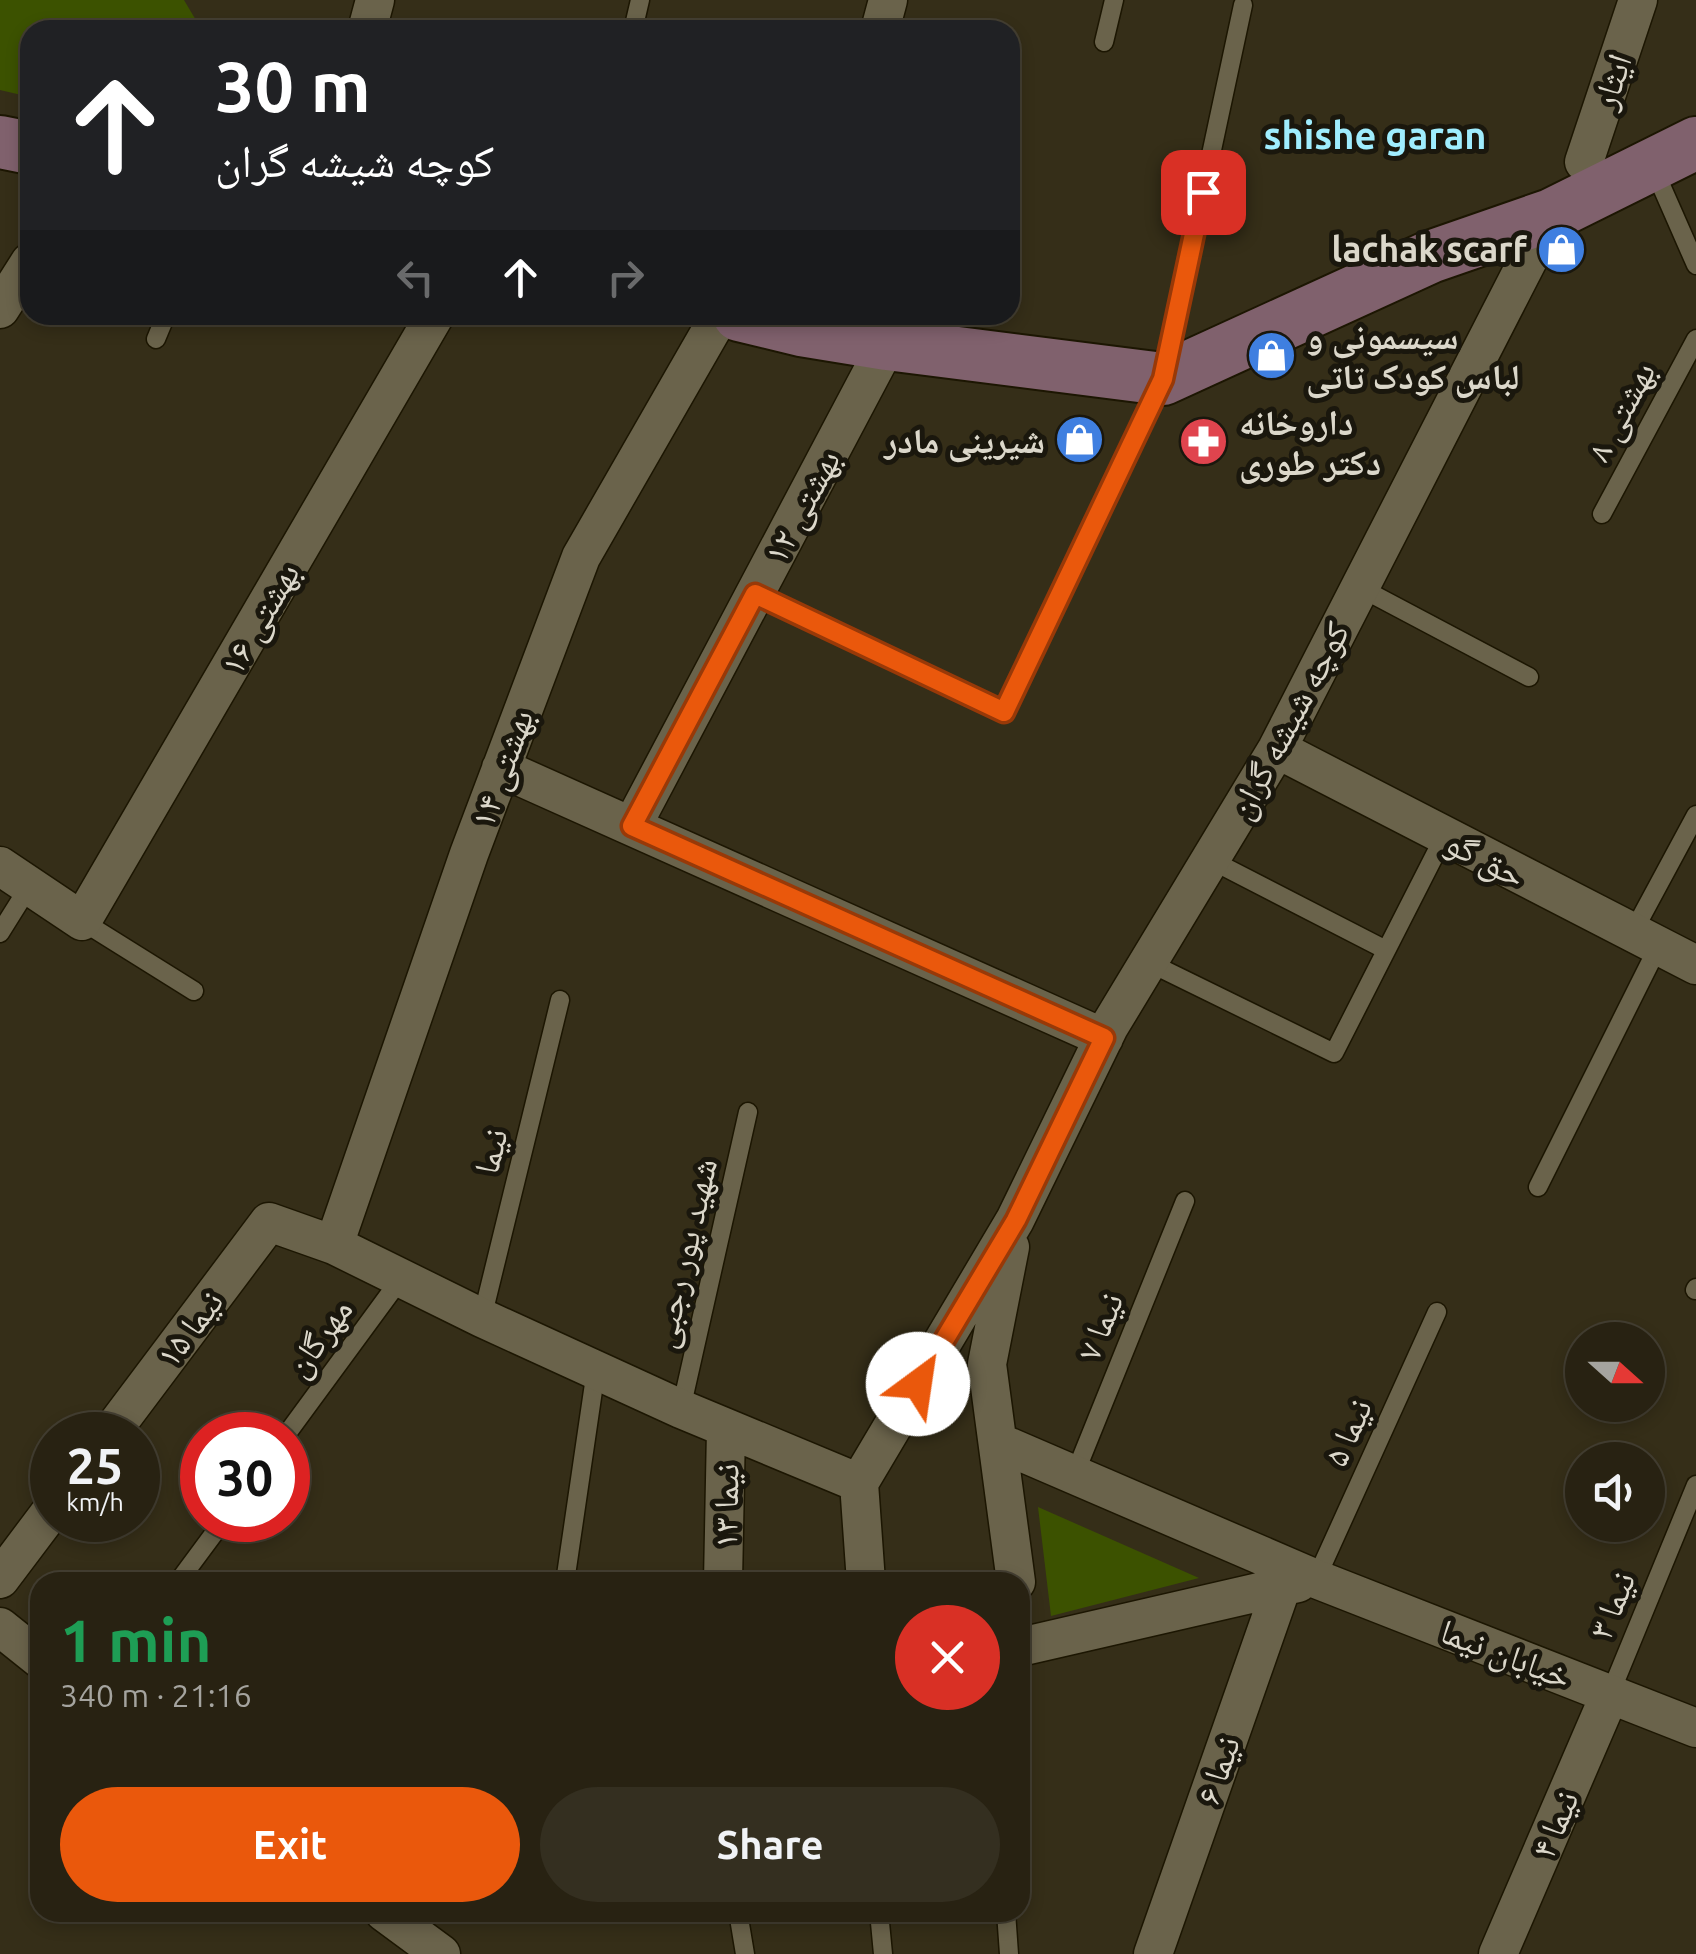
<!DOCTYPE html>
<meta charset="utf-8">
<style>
body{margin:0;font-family:Ubuntu,"Noto Naskh Arabic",sans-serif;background:#342f20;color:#f1f3f6;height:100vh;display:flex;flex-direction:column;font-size:38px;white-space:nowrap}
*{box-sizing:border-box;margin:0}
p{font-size:32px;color:#a5a49f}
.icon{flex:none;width:55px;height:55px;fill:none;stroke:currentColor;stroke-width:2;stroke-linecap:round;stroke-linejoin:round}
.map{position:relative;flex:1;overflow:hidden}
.side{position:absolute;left:30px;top:1572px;width:1000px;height:350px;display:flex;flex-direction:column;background:#282212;border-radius:30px;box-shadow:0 5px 15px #0003,0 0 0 2px #443f32}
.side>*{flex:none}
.guide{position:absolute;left:20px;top:20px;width:1000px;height:305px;border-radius:30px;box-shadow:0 5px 15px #0003,0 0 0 2px #443f32;background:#202124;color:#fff;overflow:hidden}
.needle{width:65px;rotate:111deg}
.buttons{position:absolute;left:1565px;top:1322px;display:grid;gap:20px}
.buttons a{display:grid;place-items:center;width:100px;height:100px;border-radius:50%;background:#282212;box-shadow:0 5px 15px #0003,0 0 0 2px #443f32;font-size:50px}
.speed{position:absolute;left:30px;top:1412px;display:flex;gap:20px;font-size:50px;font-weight:700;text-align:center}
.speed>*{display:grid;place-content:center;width:130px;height:130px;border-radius:50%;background:#282212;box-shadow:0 5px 15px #0003,0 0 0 2px #443f32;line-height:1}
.speed small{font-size:25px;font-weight:400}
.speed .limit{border:15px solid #d22;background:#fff;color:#111}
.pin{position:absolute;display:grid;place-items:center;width:85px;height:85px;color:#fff;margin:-42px;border-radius:20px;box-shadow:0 5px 15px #0006}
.me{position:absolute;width:110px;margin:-55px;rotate:31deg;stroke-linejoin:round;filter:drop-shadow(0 0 8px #0008)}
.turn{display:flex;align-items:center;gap:35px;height:210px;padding:0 30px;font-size:45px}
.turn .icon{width:130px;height:130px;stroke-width:2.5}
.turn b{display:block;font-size:70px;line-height:85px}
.lanes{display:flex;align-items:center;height:95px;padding:0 30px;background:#0003;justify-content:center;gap:50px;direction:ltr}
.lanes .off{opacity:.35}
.round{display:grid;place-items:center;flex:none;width:105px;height:105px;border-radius:52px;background:#342f20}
.overview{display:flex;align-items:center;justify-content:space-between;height:170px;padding:0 30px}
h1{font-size:60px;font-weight:600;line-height:75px;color:#1e9e55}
.action{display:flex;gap:20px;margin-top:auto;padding:20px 30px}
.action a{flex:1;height:115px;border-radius:60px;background:#ea580c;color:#fff;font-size:40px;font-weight:600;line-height:115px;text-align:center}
.action a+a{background:#342f20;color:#f1f3f6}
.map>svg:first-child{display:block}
.green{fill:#3c5200}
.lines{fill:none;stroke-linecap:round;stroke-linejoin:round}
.service-casing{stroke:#1c1602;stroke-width:21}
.minor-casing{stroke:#1c1602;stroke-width:41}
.secondary-casing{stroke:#1c1602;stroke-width:56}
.service{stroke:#6a634b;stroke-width:18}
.minor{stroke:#6a634b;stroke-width:38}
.secondary{stroke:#80616d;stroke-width:52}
.route-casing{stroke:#983908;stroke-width:25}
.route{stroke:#ea580c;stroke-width:18}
.labels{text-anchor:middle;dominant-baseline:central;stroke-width:10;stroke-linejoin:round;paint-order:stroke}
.street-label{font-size:35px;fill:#dbd7ca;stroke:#1a170d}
.poi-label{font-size:35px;font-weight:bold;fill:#dbd7ca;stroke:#1a170d;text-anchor:end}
.neighbourhood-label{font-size:38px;font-weight:bold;fill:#9fedfe;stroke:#1a170d}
</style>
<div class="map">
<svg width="1696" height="1954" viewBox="0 0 1696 1954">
<rect width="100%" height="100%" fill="#352e18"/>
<!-- green -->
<path class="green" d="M0,0H184L200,27L198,30H30V97L0,90Z
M1038,1507L1199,1578L1051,1616Z"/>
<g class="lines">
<defs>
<path id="service" d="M633,30L640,0
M1104,42L1114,0
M1653,167L1696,265
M156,339L166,315
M1602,514L1696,339
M1359,587L1529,677
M755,594L1004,712L1163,379L1243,5
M1211,860L1386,950
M82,921L194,991
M1633,932L1696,815
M0,933L30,885
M1148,962L1334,1053L1444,837
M1538,1187L1659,945
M1695,1290L1696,1288
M482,1318L560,1000
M681,1409L748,1112
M286,1435L402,1277
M1074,1476L1185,1201
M1316,1579L1437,1312
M178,1582L224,1520
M565,1582L596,1370
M1610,1694L1696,1485
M738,1912L745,1954
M879,1912L883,1954
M1006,1912L1009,1954"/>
<path id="minor" d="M367,30L375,0
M880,30L888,0
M1584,162L1638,0
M0,309L30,262
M1277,749L1696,965
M501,768L1104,1038
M632,826L887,344
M0,866L82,921L435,315
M334,1245L469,854L581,557L720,315
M1010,1247L987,1364L1016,1582
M109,1435L269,1222L334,1245L482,1318L681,1409L859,1483
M998,1442L1316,1579L1696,1728
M0,1579L52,1510
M723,1582L726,1429
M866,1582L859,1483L1015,1220L1109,1027L1277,749L1551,215
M0,1627L40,1659
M1020,1647L1298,1583
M384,1912L441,1954
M1153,1954L1282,1586
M1498,1954L1610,1694"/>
<path id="secondary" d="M0,142L30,148
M739,315L801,330L887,344L1163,379L1430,257L1551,215L1696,143"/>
</defs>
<!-- service casing -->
<use href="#service" class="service-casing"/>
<!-- minor casing -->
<use href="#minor" class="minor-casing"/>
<!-- secondary casing -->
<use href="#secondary" class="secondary-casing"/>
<!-- service -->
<use href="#service" class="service"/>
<!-- minor -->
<use href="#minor" class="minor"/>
<!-- secondary -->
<use href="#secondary" class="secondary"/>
</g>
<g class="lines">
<defs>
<path id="route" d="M918,1384L1016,1220L1104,1038L632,826L755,594L1004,712L1163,379L1203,192"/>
</defs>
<!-- route casing -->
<use href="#route" class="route-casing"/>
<!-- route -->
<use href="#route" class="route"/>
</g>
<!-- icons -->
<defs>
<symbol id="shop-disc" viewBox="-11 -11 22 22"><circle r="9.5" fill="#3f7fe0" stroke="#1a170d"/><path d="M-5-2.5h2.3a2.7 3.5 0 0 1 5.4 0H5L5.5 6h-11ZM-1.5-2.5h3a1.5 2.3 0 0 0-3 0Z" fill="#fff"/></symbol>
<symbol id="pharmacy-disc" viewBox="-11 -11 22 22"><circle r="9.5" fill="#e0444e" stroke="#1a170d"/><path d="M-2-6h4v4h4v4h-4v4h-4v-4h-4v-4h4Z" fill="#fff"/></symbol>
</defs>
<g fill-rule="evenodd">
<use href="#shop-disc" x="1534" y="222" width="55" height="55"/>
<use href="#shop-disc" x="1244" y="328" width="55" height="55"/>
<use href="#shop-disc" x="1052" y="412" width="55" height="55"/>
<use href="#pharmacy-disc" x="1176" y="414" width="55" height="55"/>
</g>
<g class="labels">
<!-- street labels -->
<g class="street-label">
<text transform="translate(1611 81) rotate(-71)">ایثار</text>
<text transform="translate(1620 411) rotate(-62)">بهشتی ۸</text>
<text transform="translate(801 506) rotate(-62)">بهشتی ۱۲</text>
<text transform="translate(259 618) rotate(-60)">بهشتی ۱۶</text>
<text transform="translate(1288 720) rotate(-62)">کوچه شیشه گران</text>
<text transform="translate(501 768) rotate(-70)">بهشتی ۱۴</text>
<text transform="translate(1486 858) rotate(27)">حق گو</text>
<text transform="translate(490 1151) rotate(-76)">نیما</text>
<text transform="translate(683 1253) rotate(-77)">شهید پور رجبی</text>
<text transform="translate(1099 1326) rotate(-68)">نیما ۷</text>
<text transform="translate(189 1328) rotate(-53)">نیما ۱۵</text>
<text transform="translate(318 1337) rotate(-54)">مهرگان</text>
<text transform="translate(1347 1432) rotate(-66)">نیما ۵</text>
<text transform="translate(725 1506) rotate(-89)">نیما ۱۳</text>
<text transform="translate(1611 1605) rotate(-68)">نیما ۳</text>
<text transform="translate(1506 1653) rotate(21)">خیابان نیما</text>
<text transform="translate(1217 1770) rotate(-71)">نیما ۶</text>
<text transform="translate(1554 1824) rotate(-67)">نیما ۴</text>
</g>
<!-- poi labels -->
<g class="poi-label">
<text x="1527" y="249">lachak scarf</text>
<text x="1306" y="336" text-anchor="start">سیسمونی و<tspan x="1306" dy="40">لباس کودک تاتی</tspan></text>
<text x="1239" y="422" text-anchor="start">داروخانه<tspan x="1239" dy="40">دکتر طوری</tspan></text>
<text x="1045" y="440">شیرینی مادر</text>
</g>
<!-- neighbourhood labels -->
<g class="neighbourhood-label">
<text x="1375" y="135">shishe garan</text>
</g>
</g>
</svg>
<div class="buttons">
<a><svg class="needle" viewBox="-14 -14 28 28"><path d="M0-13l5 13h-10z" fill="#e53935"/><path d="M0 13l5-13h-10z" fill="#a5a49f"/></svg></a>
<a><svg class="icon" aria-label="sound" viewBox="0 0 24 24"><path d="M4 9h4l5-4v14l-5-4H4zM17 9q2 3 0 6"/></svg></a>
</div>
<div class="speed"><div>25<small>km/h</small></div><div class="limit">30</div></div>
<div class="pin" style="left:1203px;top:192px;background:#d93025"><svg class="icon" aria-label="arrive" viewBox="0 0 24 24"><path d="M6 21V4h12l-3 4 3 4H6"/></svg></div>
<svg class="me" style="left:918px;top:1384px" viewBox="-20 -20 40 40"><circle r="19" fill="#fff"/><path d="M0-13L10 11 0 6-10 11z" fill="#ea580c"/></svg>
<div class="guide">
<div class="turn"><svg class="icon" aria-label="ahead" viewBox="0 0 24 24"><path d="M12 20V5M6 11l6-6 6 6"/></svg><div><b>30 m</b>کوچه شیشه گران</div></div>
<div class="lanes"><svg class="icon off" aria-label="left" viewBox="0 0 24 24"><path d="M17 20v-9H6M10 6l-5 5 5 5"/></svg><svg class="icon" aria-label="ahead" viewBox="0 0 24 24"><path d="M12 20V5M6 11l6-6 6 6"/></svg><svg class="icon off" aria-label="right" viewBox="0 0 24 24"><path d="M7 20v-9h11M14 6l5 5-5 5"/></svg></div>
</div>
<section class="side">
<div class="overview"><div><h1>1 min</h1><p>340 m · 21:16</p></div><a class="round" style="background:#d93025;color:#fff"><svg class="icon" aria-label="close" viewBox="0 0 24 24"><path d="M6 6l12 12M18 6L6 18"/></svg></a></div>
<div class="action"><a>Exit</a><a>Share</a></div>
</section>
</div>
